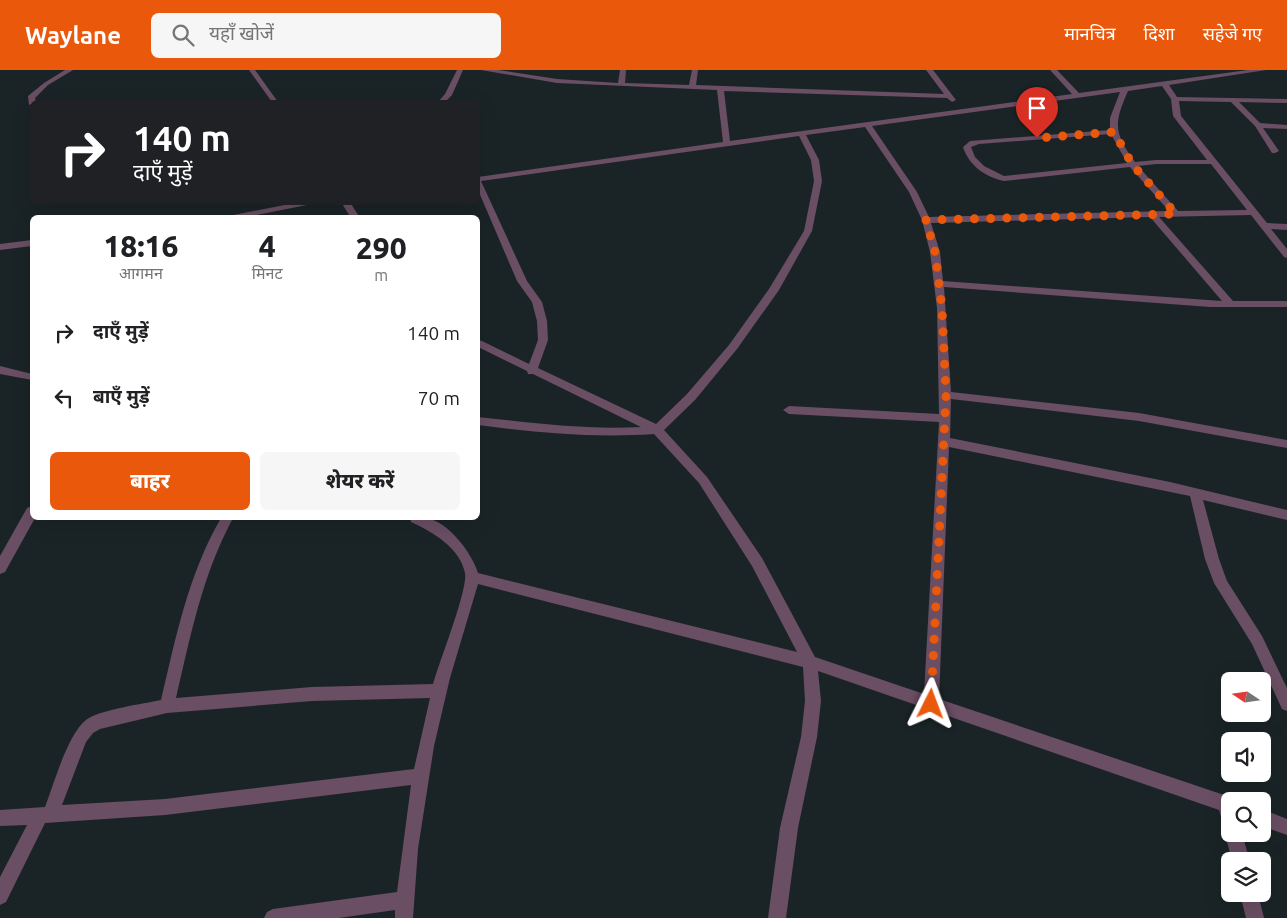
<!DOCTYPE html>
<html lang="hi">
<meta charset="utf-8">
<style>
body{margin:0;font-family:Ubuntu,"Noto Sans Devanagari",sans-serif;background:#f6f6f6;color:#202124;height:100vh;display:flex;flex-direction:column;font-size:19px;white-space:nowrap}
*{box-sizing:border-box;margin:0}
p{font-size:16px;color:#757577}
.icon{flex:none;width:28px;height:28px;fill:none;stroke:currentColor;stroke-width:2;stroke-linecap:round;stroke-linejoin:round}
.map{position:relative;flex:1;overflow:hidden}
.panel{position:absolute;left:30px;top:145px;width:450px;height:305px;display:flex;flex-direction:column;background:#fff;border-radius:8px;box-shadow:0 5px 20px #0002}
.panel>*{flex:none}
.hud{position:absolute;left:30px;top:30px;width:450px;height:105px;border-radius:8px;box-shadow:0 5px 20px #0002;background:#202124;color:#fff;overflow:hidden}
.needle{width:32px;rotate:283deg}
.fabs{position:absolute;left:1221px;top:602px;display:grid;gap:10px}
.fabs a{display:grid;place-items:center;width:50px;height:50px;border-radius:8px;background:#fff;box-shadow:0 5px 20px #0002;font-size:25px}
.pin{position:absolute;display:grid;place-items:center;width:42px;height:42px;color:#fff;margin:-51px -21px;border-radius:50% 50% 50% 0;rotate:-45deg;box-shadow:0 0 5px #0007}
.pin .icon{rotate:45deg}
.me{position:absolute;width:55px;margin:-28px;rotate:3deg;stroke-linejoin:round;filter:drop-shadow(0 0 4px #0008)}
.turn{display:flex;align-items:center;gap:18px;height:105px;padding:0 20px;font-size:22px}
.turn .icon{width:65px;height:65px;stroke-width:2.5}
.turn b{display:block;font-size:35px;line-height:42px}
.eta{display:flex;justify-content:space-evenly;align-items:center;height:85px;text-align:center}
.eta b{font-size:30px;font-weight:800;line-height:35px}
.cta{display:flex;gap:10px;margin-top:auto;padding:10px 20px}
.cta a{flex:1;height:58px;border-radius:8px;background:#ea580c;color:#fff;font-size:20px;font-weight:800;line-height:58px;text-align:center}
.cta a+a{background:#f6f6f6;color:#202124}
ul{padding:0;list-style:none}
li{display:flex;align-items:center;gap:15px;height:65px;padding:0 20px}
li div{flex:1}
li b{display:block;font-size:19px}
li em{font-style:normal}
header{display:flex;align-items:center;gap:30px;box-sizing:border-box;height:70px;padding:0 25px;background:#ea580c;color:#fff}
header strong{font-size:24px}
nav{display:flex;gap:28px;margin-inline-start:auto;font-size:18px}
.search{width:350px;height:45px;background:#f6f6f6;display:flex;align-items:center;gap:12px;box-sizing:border-box;padding:0 18px;border-radius:8px;color:#757577;font-size:19px}
.map>svg:first-child{display:block}
.lines{fill:none;stroke-linecap:round;stroke-linejoin:round}
.street{fill:#6a4e64;fill-rule:evenodd}
.route{stroke:#ea580c;stroke-width:9;stroke-dasharray:0 16.2}
</style>
<header>
<strong>Waylane</strong>
<div class="search"><svg class="icon" aria-label="search" viewBox="0 0 24 24"><circle cx="10" cy="10" r="6"/><path d="M15 15l6 6"/></svg>यहाँ खोजें</div>
<nav><a>मानचित्र</a><a>दिशा</a><a>सहेजे गए</a></nav>
</header>
<div class="map">
<svg width="1287" height="848" viewBox="0 0 1287 848">
<rect width="100%" height="100%" fill="#1a2426"/>
<g class="lines">
<!-- street -->
<path class="street" d="M65,0H73L48,15L35,28L36,32L29,35L28,26L44,13Z
M249,0H255L278,32H272Z
M457,0H463L452,25L445,32H438L445,24Z
M481,0H498L557,9L618,13L620,0H626L625,13L689,15L692,0H698L696,15L944,24L926,0H933L956,30L952,32L947,28L724,21L730,71L1072,24L1050,0H1057L1079,23L1248,0H1266L1169,15L1177,27L1287,29V33L1239,32L1260,53L1287,55V59L1263,58L1279,81L1275,83H1272L1255,56L1231,32L1179,31L1181,46L1267,153L1287,154V160L1271,159L1287,179V188L1284,187L1251,145L1159,147L1233,231H1287V237H1210L944,217L951,322L1139,343L1287,370V378L1139,351L951,329L950,368L1170,412L1287,440V450L1203,430L1219,489L1227,511L1262,566L1287,618V641L1282,639L1252,574L1214,513L1205,489L1190,426L949,377L939,629L1236,729L1237,731H1230V764H1242L1250,791H1232L1225,764L1228,758L1224,756L1219,740L818,601L821,631L817,667L798,758L786,848H768L780,758L801,667L805,631L803,597L478,514L450,608L434,676L418,779L413,848H395V840L339,848H264L267,842L273,839L397,822L411,715L165,745L45,753L6,832L0,835V807L27,755L0,756V740L45,737C54,714 69,659 89,648C105,639 142,634 161,630C176,567 188,505 221,448H233C202,506 191,564 176,628L312,617L433,614C439,592 468,520 465,503C460,478 433,462 411,452L410,448C415,448 421,447 426,448C448,451 472,483 478,503L797,582L752,496L699,413L654,364C594,368 537,363 478,355V347C532,353 586,360 641,357L533,304H528L527,301L478,277V270L482,271L529,294L538,270L537,251L532,232L517,211L478,120V107L723,72L717,20L557,13ZM1162,16L1171,29L1173,46L1207,90H1156L1135,92C1113,62 1114,53 1128,21ZM1120,22L1110,48V60L970,71L963,77C969,96 986,107 1004,111L1130,97L1169,141L929,147L917,122L872,56ZM865,57L909,122L922,150L930,182L937,238L939,344L789,336L783,340L789,344L939,352L924,624L815,587L762,488L707,407L664,360L695,330L737,279L779,220L812,161L822,111L819,90L806,65ZM1111,64L1127,93L1004,106L984,96L975,87L971,77L979,74ZM799,66L811,90L814,111L804,161L769,219L729,275L687,324L656,354L538,298L548,270L547,251L542,232L527,211L481,111ZM1156,94H1211L1247,140L1178,141L1138,96ZM1150,147L1222,231L943,211L940,182L931,153ZM430,628L414,699L165,729L62,735L86,672L93,663L100,659L167,643L312,631Z
M300,132H322L241,148H218Z
M341,132H350L360,148H351Z
M32,170V176L0,180V174Z
M0,296L32,304V310L0,304Z
M32,436V448H35L5,502L0,504V486L27,438Z
M1262,739L1287,749V765L1262,756Z
M1240,824H1258L1264,848H1246Z"/>
</g>
<g class="lines">
<!-- route -->
<path class="route" d="M931,634L946,325L942,238L935,182L926,150L1176,144L1132,94L1114,62L1037,68"/>
</g>
</svg>
<div class="fabs">
<a><svg class="needle" viewBox="-14 -14 28 28"><path d="M0-13l5 13h-10z" fill="#e53935"/><path d="M0 13l5-13h-10z" fill="#757577"/></svg></a>
<a><svg class="icon" aria-label="sound" viewBox="0 0 24 24"><path d="M4 9h4l5-4v14l-5-4H4zM17 9q2 3 0 6"/></svg></a>
<a><svg class="icon" aria-label="search" viewBox="0 0 24 24"><circle cx="10" cy="10" r="6"/><path d="M15 15l6 6"/></svg></a>
<a><svg class="icon" aria-label="layers" viewBox="0 0 24 24"><path d="M12 4l9 5-9 5-9-5zM3 14l9 5 9-5"/></svg></a>
</div>
<div class="pin" style="left:1037px;top:68px;background:#d93025"><svg class="icon" aria-label="arrive" viewBox="0 0 24 24"><path d="M6 21V4h12l-3 4 3 4H6"/></svg></div>
<svg class="me" style="left:931px;top:634px" viewBox="-20 -20 40 40"><path d="M0-17L14 15 0 8-14 15z" fill="#ea580c" stroke="#fff" stroke-width="4"/></svg>
<div class="hud">
<div class="turn"><svg class="icon" aria-label="right" viewBox="0 0 24 24"><path d="M7 20v-9h11M14 6l5 5-5 5"/></svg><div><b>140 m</b>दाएँ मुड़ें</div></div>
</div>
<section class="panel">
<div class="eta">
<div><b>18:16</b><p>आगमन</p></div>
<div><b>4</b><p>मिनट</p></div>
<div><b>290</b><p>m</p></div>
</div>
<ul>
<li><svg class="icon" aria-label="right" viewBox="0 0 24 24"><path d="M7 20v-9h11M14 6l5 5-5 5"/></svg><div><b>दाएँ मुड़ें</b></div><em>140 m</em></li>
<li><svg class="icon" aria-label="left" viewBox="0 0 24 24"><path d="M17 20v-9H6M10 6l-5 5 5 5"/></svg><div><b>बाएँ मुड़ें</b></div><em>70 m</em></li>
</ul>
<div class="cta"><a>बाहर</a><a>शेयर करें</a></div>
</section>
</div>
